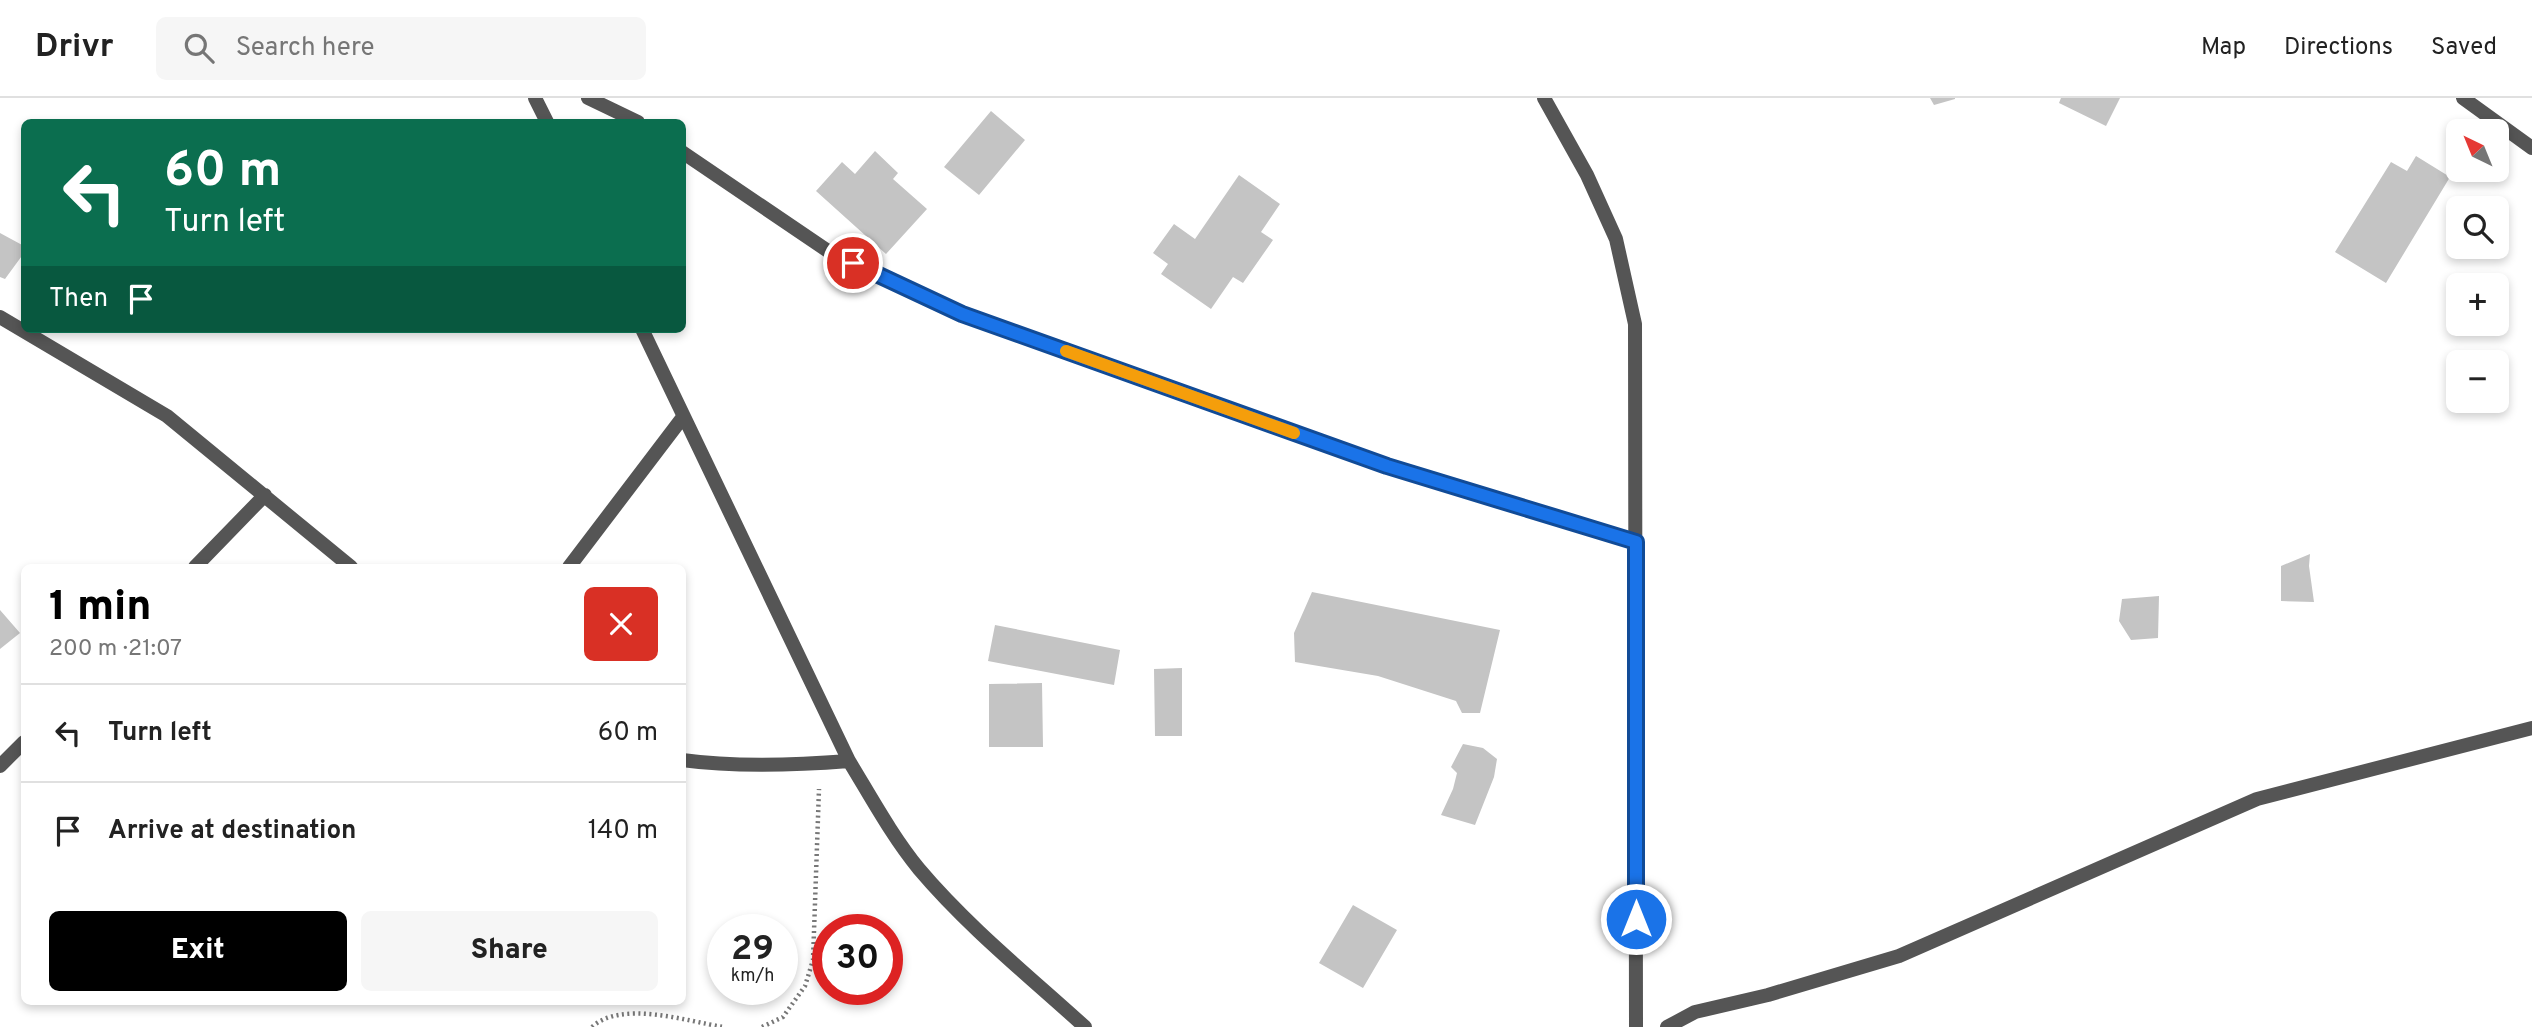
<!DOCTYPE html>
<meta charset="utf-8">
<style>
body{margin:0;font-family:Overpass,sans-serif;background:#f6f6f6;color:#222;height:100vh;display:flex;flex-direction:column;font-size:26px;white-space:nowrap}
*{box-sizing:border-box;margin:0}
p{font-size:23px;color:#767676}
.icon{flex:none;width:38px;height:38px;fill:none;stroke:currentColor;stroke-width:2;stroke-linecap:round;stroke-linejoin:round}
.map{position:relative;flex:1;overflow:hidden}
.sheet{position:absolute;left:21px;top:466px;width:665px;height:441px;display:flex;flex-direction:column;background:#fff;border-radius:10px;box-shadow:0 4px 10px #0003}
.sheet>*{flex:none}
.guide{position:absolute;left:21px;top:21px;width:665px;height:214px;border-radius:10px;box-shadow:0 4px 10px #0003;background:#0b6e4f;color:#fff;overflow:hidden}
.needle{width:46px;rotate:317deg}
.tools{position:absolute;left:2446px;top:21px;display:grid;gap:14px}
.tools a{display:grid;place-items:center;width:63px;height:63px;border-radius:10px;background:#fff;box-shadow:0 4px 10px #0003;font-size:35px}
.speed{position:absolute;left:707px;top:816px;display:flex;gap:14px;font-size:35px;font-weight:700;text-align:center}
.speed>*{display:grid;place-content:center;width:91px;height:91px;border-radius:50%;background:#fff;box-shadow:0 4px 10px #0003;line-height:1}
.speed small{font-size:18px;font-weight:400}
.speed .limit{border:10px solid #d22;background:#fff;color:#111}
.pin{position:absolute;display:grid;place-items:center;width:60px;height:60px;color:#fff;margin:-30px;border:4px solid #fff;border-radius:50%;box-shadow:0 2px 7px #0007}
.me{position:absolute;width:77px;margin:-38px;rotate:0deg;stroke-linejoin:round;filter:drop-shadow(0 0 5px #0008)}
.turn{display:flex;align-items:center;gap:24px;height:147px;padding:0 28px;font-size:32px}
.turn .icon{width:91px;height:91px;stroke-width:2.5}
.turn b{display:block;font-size:49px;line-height:60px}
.then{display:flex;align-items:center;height:66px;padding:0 28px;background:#0003;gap:14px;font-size:26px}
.round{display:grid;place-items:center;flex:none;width:74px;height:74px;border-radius:10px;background:#f6f6f6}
.headline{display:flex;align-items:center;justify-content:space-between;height:119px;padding:0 28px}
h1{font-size:42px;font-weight:800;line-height:52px;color:#000}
.primary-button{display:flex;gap:14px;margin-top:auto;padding:14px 28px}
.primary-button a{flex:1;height:80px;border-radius:10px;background:#000;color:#fff;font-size:28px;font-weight:800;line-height:80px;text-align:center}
.primary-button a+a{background:#f6f6f6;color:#222}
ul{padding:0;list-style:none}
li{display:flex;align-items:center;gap:21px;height:98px;padding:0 28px;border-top:2px solid #e0e0e0}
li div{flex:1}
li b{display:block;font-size:26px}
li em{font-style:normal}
header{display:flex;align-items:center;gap:42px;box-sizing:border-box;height:98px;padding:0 35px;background:#fff;border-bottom:2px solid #e0e0e0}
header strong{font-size:33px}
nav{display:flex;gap:38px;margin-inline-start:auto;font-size:24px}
.search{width:490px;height:63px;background:#f6f6f6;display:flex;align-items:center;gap:18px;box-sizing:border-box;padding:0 24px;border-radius:10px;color:#767676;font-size:26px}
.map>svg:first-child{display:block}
.building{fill:#c4c4c4}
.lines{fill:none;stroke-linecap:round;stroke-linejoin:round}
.path{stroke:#777;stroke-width:4.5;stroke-dasharray:2 3.5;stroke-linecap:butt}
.street{stroke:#555;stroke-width:14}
.route-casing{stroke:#114b97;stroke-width:18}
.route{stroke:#1a73e8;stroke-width:12}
.slow{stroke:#f59e0b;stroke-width:12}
</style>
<header>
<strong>Drivr</strong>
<div class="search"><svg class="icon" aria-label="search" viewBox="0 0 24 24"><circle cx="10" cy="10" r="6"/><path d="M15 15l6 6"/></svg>Search here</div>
<nav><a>Map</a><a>Directions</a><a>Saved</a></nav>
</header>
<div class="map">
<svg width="2532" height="929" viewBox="0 0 2532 929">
<rect width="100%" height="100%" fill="#fff"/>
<!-- building -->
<path class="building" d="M1930,0H1955V1L1934,7Z
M2061,0H2120L2106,28L2059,5Z
M991,13L1025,42L979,97L944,69Z
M875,53L898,75L893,81L927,111L886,156L816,93L842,64L855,76Z
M2416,58L2450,79L2386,185L2335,154L2391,64L2407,73Z
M1239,77L1280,106L1261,134L1273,142L1243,185L1233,179L1211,211L1161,176L1168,166L1153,155L1174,126L1195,141Z
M0,135L24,148V155L5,181L0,179Z
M2310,456L2309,468L2314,504L2281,503V468Z
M1312,494L1500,532L1480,615H1462L1456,603L1378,578L1295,564L1294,535Z
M2159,498L2158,540L2131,542L2119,523L2122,501Z
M0,512L20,535L0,551Z
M995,527L1120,552L1114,587L988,563Z
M1182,570V638H1155L1154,571Z
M1042,585L1043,649H989V586Z
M1463,646L1483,650L1497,661L1494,679L1475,727L1441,717L1453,691L1457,675L1451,669Z
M1353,807L1397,832L1363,890L1319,865Z"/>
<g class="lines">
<!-- path -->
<path class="path" d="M592,929C621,902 687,923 723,929
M762,929L783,919L805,888L813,862L819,691"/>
<!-- street -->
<path class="street" d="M535,0L547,24
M588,0L638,24
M1544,0L1587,77L1616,141L1635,226L1636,929
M2463,0L2532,50
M682,54L831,155L962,216L1387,368L1636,444
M0,219L167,318L351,469
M642,231L849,663C871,699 892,738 919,771C968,829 1029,878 1085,929
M195,469L265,397
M569,469L683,319
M682,662C733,669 798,667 849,663
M0,668L24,644
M1667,929L1695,914L1768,897L1899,858L2257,701L2532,630"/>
</g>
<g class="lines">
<defs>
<path id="route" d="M853,165L962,216L1387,368L1636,444V821"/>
</defs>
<!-- route casing -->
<use href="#route" class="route-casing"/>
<!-- route -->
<use href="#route" class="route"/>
<!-- slow -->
<path class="slow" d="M1066,253L1294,335"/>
</g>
</svg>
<div class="tools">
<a><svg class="needle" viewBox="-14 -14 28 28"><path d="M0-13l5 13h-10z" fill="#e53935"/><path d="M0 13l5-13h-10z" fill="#767676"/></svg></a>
<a><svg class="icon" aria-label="search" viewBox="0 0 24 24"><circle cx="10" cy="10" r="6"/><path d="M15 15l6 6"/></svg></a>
<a>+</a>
<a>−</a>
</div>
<div class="speed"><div>29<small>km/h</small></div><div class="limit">30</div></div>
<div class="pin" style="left:853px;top:165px;background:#d93025"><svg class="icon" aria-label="arrive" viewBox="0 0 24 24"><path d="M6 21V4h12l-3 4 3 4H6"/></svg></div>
<svg class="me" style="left:1636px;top:821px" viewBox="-20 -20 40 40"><circle r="17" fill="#1a73e8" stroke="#fff" stroke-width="3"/><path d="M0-11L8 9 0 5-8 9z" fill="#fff"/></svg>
<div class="guide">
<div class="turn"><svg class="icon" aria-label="left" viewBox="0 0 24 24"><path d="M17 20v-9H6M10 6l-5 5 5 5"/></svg><div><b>60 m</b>Turn left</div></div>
<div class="then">Then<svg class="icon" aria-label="arrive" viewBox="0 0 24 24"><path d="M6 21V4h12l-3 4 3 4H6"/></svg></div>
</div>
<section class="sheet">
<div class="headline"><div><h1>1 min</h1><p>200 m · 21:07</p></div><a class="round" style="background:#d93025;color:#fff"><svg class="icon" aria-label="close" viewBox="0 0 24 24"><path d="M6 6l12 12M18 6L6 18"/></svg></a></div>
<ul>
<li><svg class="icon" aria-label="left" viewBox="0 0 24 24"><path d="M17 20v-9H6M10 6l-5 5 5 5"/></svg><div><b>Turn left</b></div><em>60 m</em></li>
<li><svg class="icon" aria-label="arrive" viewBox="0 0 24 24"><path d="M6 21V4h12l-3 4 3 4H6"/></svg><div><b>Arrive at destination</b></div><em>140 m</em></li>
</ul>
<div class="primary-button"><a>Exit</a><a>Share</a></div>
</section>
</div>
